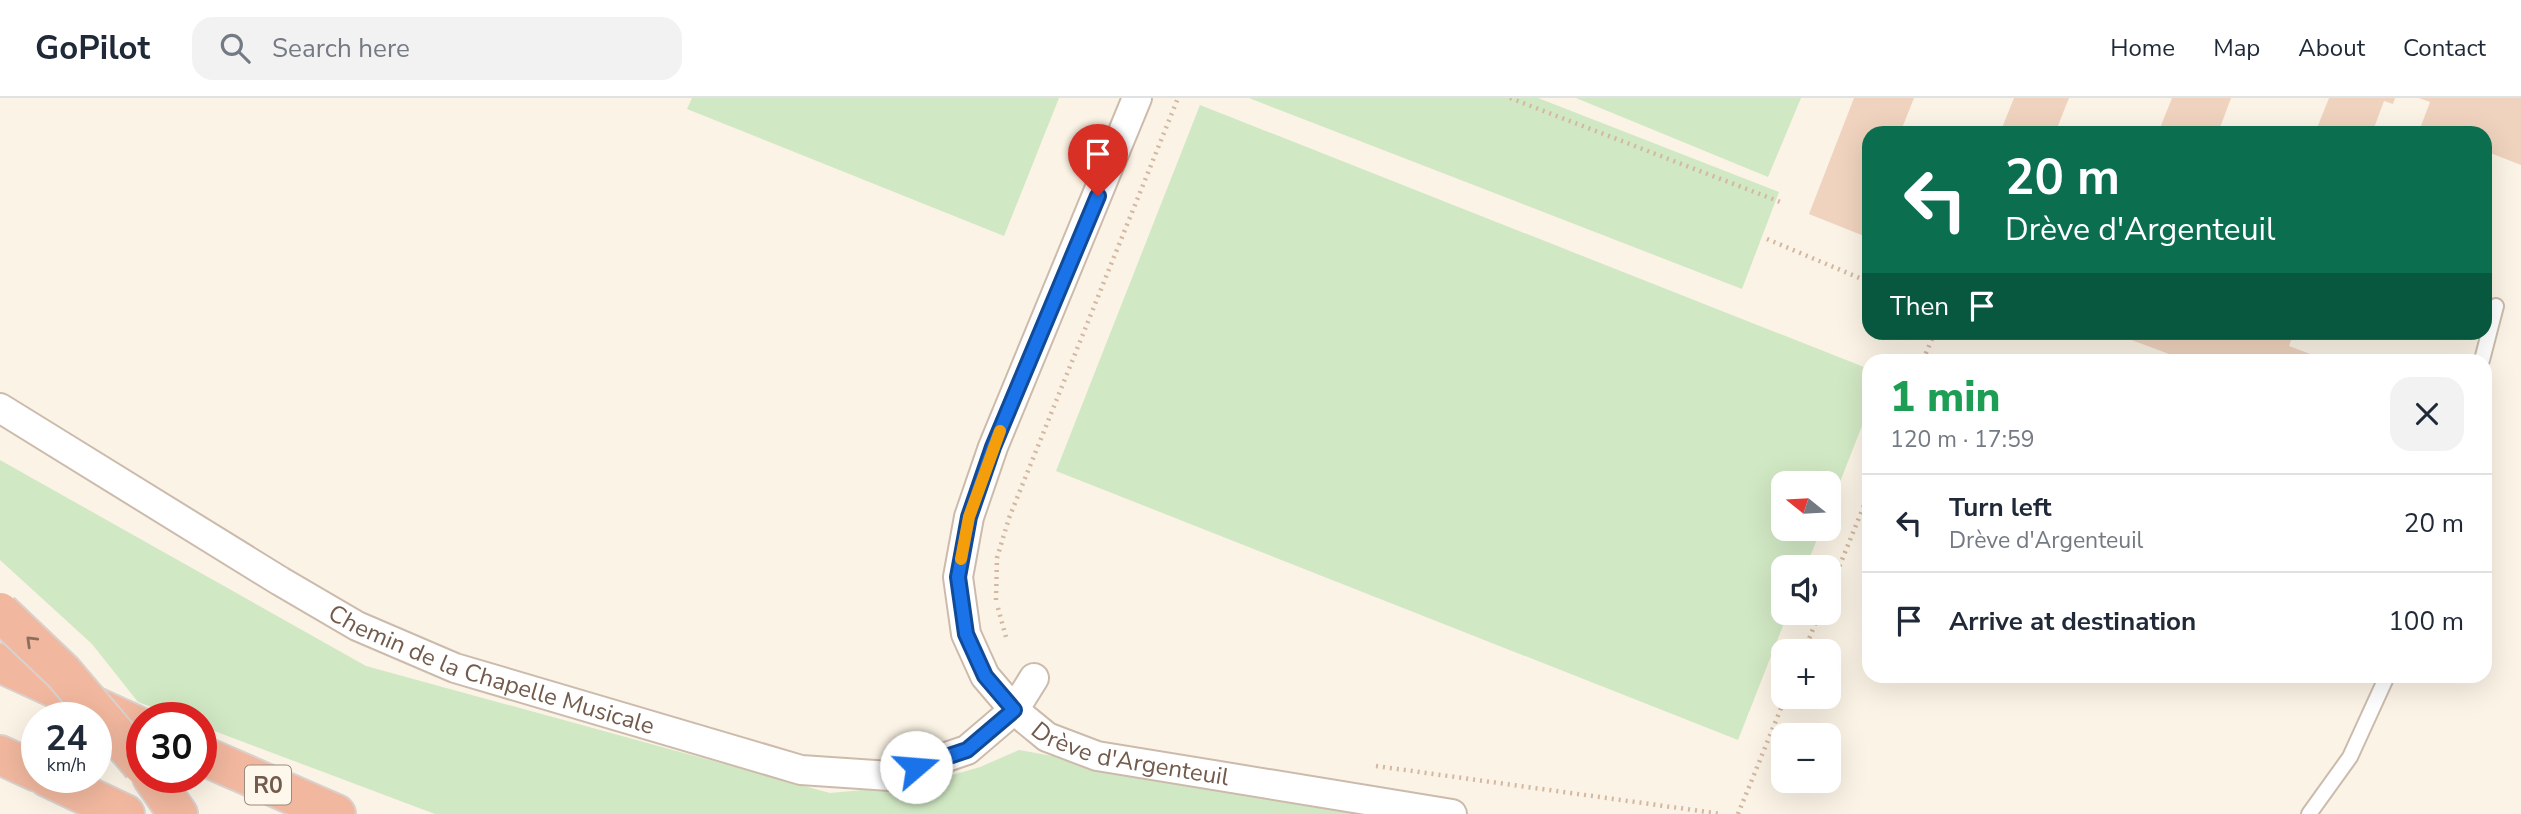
<!DOCTYPE html>
<meta charset="utf-8">
<style>
body{margin:0;font-family:"Nunito Sans",sans-serif;background:#f2f2f3;color:#1f2937;height:100vh;display:flex;flex-direction:column;font-size:26px;white-space:nowrap}
*{box-sizing:border-box;margin:0}
p{font-size:23px;color:#747a83}
.icon{flex:none;width:38px;height:38px;fill:none;stroke:currentColor;stroke-width:2;stroke-linecap:round;stroke-linejoin:round}
.map{position:relative;flex:1;overflow:hidden}
.sheet{position:absolute;left:1862px;top:256px;width:630px;height:329px;display:flex;flex-direction:column;background:#fff;border-radius:21px;box-shadow:0 7px 28px #0002}
.sheet>*{flex:none}
.top-card{position:absolute;left:1862px;top:28px;width:630px;height:214px;border-radius:21px;box-shadow:0 7px 28px #0002;background:#0b6e4f;color:#fff;overflow:hidden}
.needle{width:46px;rotate:288deg}
.tools{position:absolute;left:1771px;top:373px;display:grid;gap:14px}
.tools a{display:grid;place-items:center;width:70px;height:70px;border-radius:14px;background:#fff;box-shadow:0 7px 28px #0002;font-size:35px}
.speed{position:absolute;left:21px;top:604px;display:flex;gap:14px;font-size:35px;font-weight:700;text-align:center}
.speed>*{display:grid;place-content:center;width:91px;height:91px;border-radius:50%;background:#fff;box-shadow:0 7px 28px #0002;line-height:1}
.speed small{font-size:18px;font-weight:400}
.speed .limit{border:10px solid #d22;background:#fff;color:#111}
.pin{position:absolute;display:grid;place-items:center;width:60px;height:60px;color:#fff;margin:-72px -30px;border-radius:50% 50% 50% 0;rotate:-45deg;box-shadow:0 0 7px #0007}
.pin .icon{rotate:45deg}
.me{position:absolute;width:77px;margin:-38px;rotate:72deg;stroke-linejoin:round;filter:drop-shadow(0 0 5px #0008)}
.turn{display:flex;align-items:center;gap:24px;height:147px;padding:0 28px;font-size:32px}
.turn .icon{width:91px;height:91px;stroke-width:2.5}
.turn b{display:block;font-size:49px;line-height:60px}
.then{display:flex;align-items:center;height:66px;padding:0 28px;background:#0003;gap:14px;font-size:26px}
.round{display:grid;place-items:center;flex:none;width:74px;height:74px;border-radius:21px;background:#f2f2f3}
.summary{display:flex;align-items:center;justify-content:space-between;height:119px;padding:0 28px}
h1{font-size:42px;font-weight:800;line-height:52px;color:#1e9e55}
ul{padding:0;list-style:none}
li{display:flex;align-items:center;gap:21px;height:98px;padding:0 28px;border-top:2px solid #e0e1e3}
li div{flex:1}
li b{display:block;font-size:26px}
li em{font-style:normal}
header{display:flex;align-items:center;gap:42px;box-sizing:border-box;height:98px;padding:0 35px;background:#fff;border-bottom:2px solid #e0e1e3}
header strong{font-size:33px}
nav{display:flex;gap:38px;margin-inline-start:auto;font-size:24px}
.search{width:490px;height:63px;background:#f2f2f3;display:flex;align-items:center;gap:18px;box-sizing:border-box;padding:0 24px;border-radius:21px;color:#747a83;font-size:26px}
.map>svg:first-child{display:block}
.green{fill:#d1e8c4}
.building{fill:#efd3be}
.lines{fill:none;stroke-linecap:round;stroke-linejoin:round}
.lane-casing{stroke:#ccbbac;stroke-width:18}
.street-casing{stroke:#ccbbac;stroke-width:32}
.highway-casing{stroke:#d8d1cd;stroke-width:42}
.path{stroke:#d4b7a1;stroke-width:4.5;stroke-dasharray:2 5;stroke-linecap:butt}
.lane{stroke:#fff;stroke-width:14}
.street{stroke:#fff;stroke-width:28}
.highway{stroke:#f2b89f;stroke-width:38}
.highway-bridge-casing{stroke:#d8d1cd;stroke-width:42;stroke-linecap:butt}
.highway-bridge{stroke:#f2b89f;stroke-width:38}
.oneway{stroke:#8c6e5d}
.route-casing{stroke:#114b97;stroke-width:18}
.route{stroke:#1a73e8;stroke-width:12}
.slow{stroke:#f59e0b;stroke-width:12}
.labels{text-anchor:middle;dominant-baseline:central;stroke-width:7;stroke-linejoin:round;paint-order:stroke}
.shield{fill:#fef7eb;stroke:#9c8a7c;stroke-width:2}
.shield-label{font-size:23px;font-weight:bold;fill:#725b4c}
.street-label{font-size:24px;fill:#725b4c;stroke:#fef7eb}
</style>
<header>
<strong>GoPilot</strong>
<div class="search"><svg class="icon" aria-label="search" viewBox="0 0 24 24"><circle cx="10" cy="10" r="6"/><path d="M15 15l6 6"/></svg>Search here</div>
<nav><a>Home</a><a>Map</a><a>About</a><a>Contact</a></nav>
</header>
<div class="map">
<svg width="2521" height="716" viewBox="0 0 2521 716">
<rect width="100%" height="100%" fill="#fbf3e5"/>
<!-- green -->
<path class="green" d="M692,0H1059L1004,138L687,11Z
M1249,0H1538L1779,94L1742,191Z
M1576,0H1801L1768,79Z
M1200,7L1869,271V310L1829,412V385H1783V430L1821,431L1806,469H1783V514L1788,515L1738,642L1056,373Z
M0,362L366,568L830,695L918,687L980,669L1019,652L1378,716H435L201,628V620L178,619L138,604L92,546L0,462Z"/>
<!-- building -->
<path class="building" d="M1854,0H1914L1900,35H1869V140L1809,116Z
M2014,0H2069L2055,35H2000Z
M2172,0H2231L2218,35H2158Z
M2329,0H2395L2393,6L2384,3L2372,35H2315Z
M2419,0H2521V67L2485,53V35H2439L2421,28L2430,4Z
M2294,234L2289,248L2318,259L2317,262H2185L2113,235Z"/>
<g class="lines">
<defs>
<path id="lane" d="M2482,262L2496,208
M2309,716L2350,659L2387,578"/>
<g id="street">
<path id="s1" d="M1137,0L993,349L969,419L958,479L966,536L985,578L1014,612L1047,639L1097,658L1452,716"/>
<path id="s2" d="M0,310L280,483L357,528L455,570L801,672L890,678L967,652L1014,612L1034,580"/>
</g>
<path id="highway" d="M0,565L142,630
M0,657L37,674
M201,657L336,716
M47,679L125,716
M152,679L178,716"/>
</defs>
<!-- lane casing -->
<use href="#lane" class="lane-casing"/>
<!-- street casing -->
<use href="#street" class="street-casing"/>
<!-- highway casing -->
<use href="#highway" class="highway-casing"/>
<!-- path -->
<path class="path" d="M1510,0L1783,105
M1767,141L1869,184
M1923,262L1935,234
M1829,494L1869,395
M996,502L997,460L1009,420L1178,0
M998,510L1006,539
M1804,553L1820,514
M1376,668L1722,716
M1738,716L1786,598"/>
<!-- lane -->
<use href="#lane" class="lane"/>
<!-- street -->
<use href="#street" class="street"/>
<!-- highway -->
<use href="#highway" class="highway"/>
<defs>
<path id="highway-bridge" d="M0,514L63,574L142,667"/>
</defs>
<!-- highway-bridge casing -->
<use href="#highway-bridge" class="highway-bridge-casing"/>
<!-- highway-bridge -->
<use href="#highway-bridge" class="highway-bridge"/>
</g>
<!-- one-way arrows -->
<defs><path id="oneway-chevron" d="M-2-3.5L2.5 0L-2 3.5" fill="none" stroke-width="1.6" stroke-linecap="round" stroke-linejoin="round" transform="scale(1.75)"/></defs>
<use class="oneway" href="#oneway-chevron" transform="translate(31 543) rotate(-136)"/>
<g class="lines">
<defs>
<path id="route" d="M916,669L967,652L1014,612L985,578L966,536L958,479L969,419L993,349L1098,98"/>
</defs>
<!-- route casing -->
<use href="#route" class="route-casing"/>
<!-- route -->
<use href="#route" class="route"/>
<!-- slow -->
<path class="slow" d="M961,461L969,419L1000,333"/>
</g>
<g class="labels">
<!-- shield labels -->
<rect class="shield" x="245" y="667.5" width="46" height="39" rx="5"/>
<g class="shield-label">
<text x="268" y="687">R0</text>
</g>
<!-- street labels -->
<g class="street-label">
<text stroke="none"><textPath href="#s2" startOffset="560">Chemin de la Chapelle Musicale</textPath></text>
<text stroke="none"><textPath href="#s1" startOffset="789">Drève d'Argenteuil</textPath></text>
</g>
</g>
</svg>
<div class="tools">
<a><svg class="needle" viewBox="-14 -14 28 28"><path d="M0-13l5 13h-10z" fill="#e53935"/><path d="M0 13l5-13h-10z" fill="#747a83"/></svg></a>
<a><svg class="icon" aria-label="sound" viewBox="0 0 24 24"><path d="M4 9h4l5-4v14l-5-4H4zM17 9q2 3 0 6"/></svg></a>
<a>+</a>
<a>−</a>
</div>
<div class="speed"><div>24<small>km/h</small></div><div class="limit">30</div></div>
<div class="pin" style="left:1098px;top:98px;background:#d93025"><svg class="icon" aria-label="arrive" viewBox="0 0 24 24"><path d="M6 21V4h12l-3 4 3 4H6"/></svg></div>
<svg class="me" style="left:916px;top:669px" viewBox="-20 -20 40 40"><circle r="19" fill="#fff"/><path d="M0-13L10 11 0 6-10 11z" fill="#1a73e8"/></svg>
<div class="top-card">
<div class="turn"><svg class="icon" aria-label="left" viewBox="0 0 24 24"><path d="M17 20v-9H6M10 6l-5 5 5 5"/></svg><div><b>20 m</b>Drève d'Argenteuil</div></div>
<div class="then">Then<svg class="icon" aria-label="arrive" viewBox="0 0 24 24"><path d="M6 21V4h12l-3 4 3 4H6"/></svg></div>
</div>
<section class="sheet">
<div class="summary"><div><h1>1 min</h1><p>120 m · 17:59</p></div><a class="round"><svg class="icon" aria-label="close" viewBox="0 0 24 24"><path d="M6 6l12 12M18 6L6 18"/></svg></a></div>
<ul>
<li><svg class="icon" aria-label="left" viewBox="0 0 24 24"><path d="M17 20v-9H6M10 6l-5 5 5 5"/></svg><div><b>Turn left</b><p>Drève d'Argenteuil</p></div><em>20 m</em></li>
<li><svg class="icon" aria-label="arrive" viewBox="0 0 24 24"><path d="M6 21V4h12l-3 4 3 4H6"/></svg><div><b>Arrive at destination</b></div><em>100 m</em></li>
</ul>
</section>
</div>
